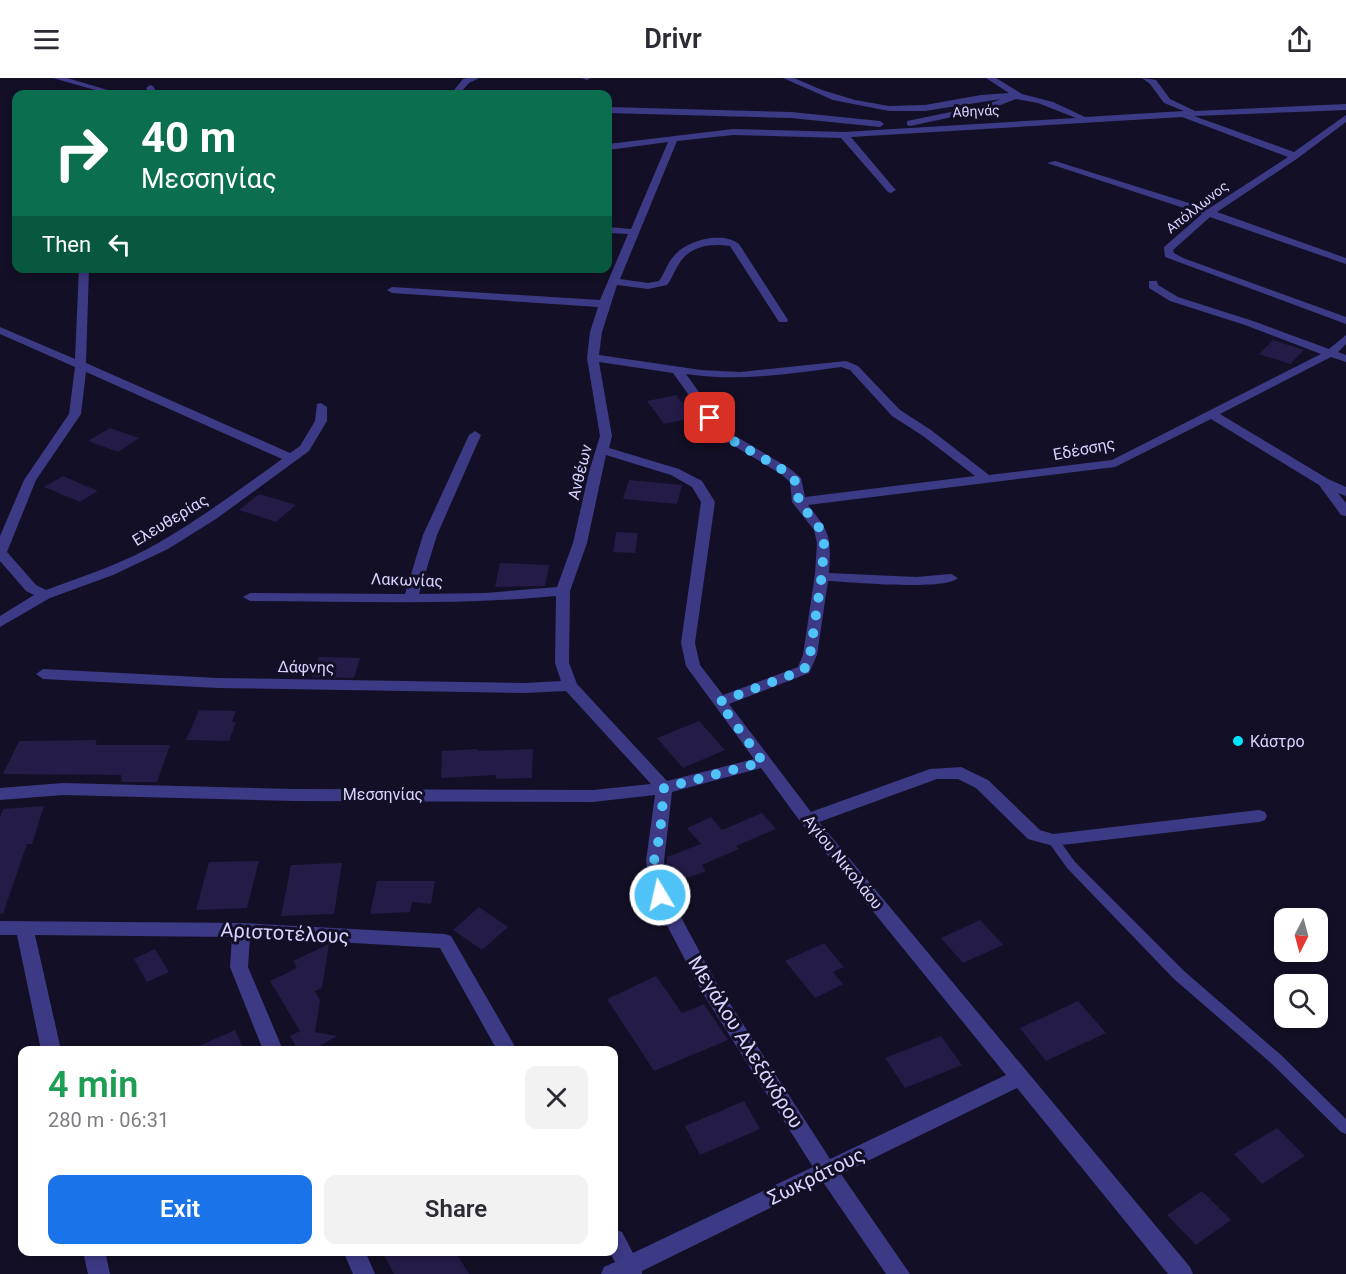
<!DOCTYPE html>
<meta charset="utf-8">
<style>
body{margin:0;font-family:Roboto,sans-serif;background:#f2f2f3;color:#2b2b33;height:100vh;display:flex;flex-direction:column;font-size:22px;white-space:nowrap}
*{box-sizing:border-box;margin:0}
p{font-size:20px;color:#7c7c81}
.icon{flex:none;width:33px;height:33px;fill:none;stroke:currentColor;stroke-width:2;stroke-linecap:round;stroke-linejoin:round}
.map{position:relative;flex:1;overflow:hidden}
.drawer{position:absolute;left:18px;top:968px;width:600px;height:210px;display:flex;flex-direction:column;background:#fff;border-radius:12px;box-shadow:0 3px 9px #0003}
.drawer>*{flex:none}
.top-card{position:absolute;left:12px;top:12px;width:600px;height:183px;border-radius:12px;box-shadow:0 3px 9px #0003;background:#0b6e4f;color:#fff;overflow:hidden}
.needle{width:39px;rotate:186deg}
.controls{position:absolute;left:1274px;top:830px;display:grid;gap:12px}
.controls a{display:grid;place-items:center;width:54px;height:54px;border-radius:12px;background:#fff;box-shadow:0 3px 9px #0003;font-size:30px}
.pin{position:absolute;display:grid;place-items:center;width:51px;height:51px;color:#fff;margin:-26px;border-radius:12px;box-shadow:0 3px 9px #0006}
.me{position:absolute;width:66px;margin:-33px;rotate:351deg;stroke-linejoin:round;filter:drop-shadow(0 0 4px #0008)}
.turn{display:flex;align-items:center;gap:21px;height:126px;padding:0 30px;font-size:27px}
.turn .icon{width:78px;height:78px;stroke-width:2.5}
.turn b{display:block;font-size:42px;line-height:51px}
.then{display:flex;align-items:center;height:57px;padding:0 30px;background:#0003;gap:12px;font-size:22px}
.round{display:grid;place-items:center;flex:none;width:63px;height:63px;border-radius:12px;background:#f2f2f3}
.overview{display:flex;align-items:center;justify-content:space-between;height:102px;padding:0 30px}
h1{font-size:36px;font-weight:600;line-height:45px;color:#1e9e55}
.cta{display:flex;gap:12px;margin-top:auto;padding:12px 30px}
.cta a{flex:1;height:69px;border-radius:12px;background:#1a73e8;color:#fff;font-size:24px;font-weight:600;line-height:69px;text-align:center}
.cta a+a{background:#f2f2f3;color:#2b2b33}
header{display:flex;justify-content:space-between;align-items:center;height:78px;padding:0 30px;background:#fff;font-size:27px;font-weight:600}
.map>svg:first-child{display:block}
.building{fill:#241b47}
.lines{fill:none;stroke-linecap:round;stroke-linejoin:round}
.lane{fill:#3d3a85;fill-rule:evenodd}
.street{fill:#3d3a85;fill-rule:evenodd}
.route{stroke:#4fc3f7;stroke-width:10;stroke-dasharray:0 18}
.poi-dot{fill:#00e5ff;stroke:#130f26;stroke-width:2}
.labels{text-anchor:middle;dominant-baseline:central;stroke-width:6;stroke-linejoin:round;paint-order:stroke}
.far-street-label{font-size:14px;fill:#d9d4ff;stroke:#130f26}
.street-label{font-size:16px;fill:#d9d4ff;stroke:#130f26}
.poi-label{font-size:16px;fill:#d9d4ff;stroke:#130f26;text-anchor:start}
.near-street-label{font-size:20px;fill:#d9d4ff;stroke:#130f26}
</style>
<header><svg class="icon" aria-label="menu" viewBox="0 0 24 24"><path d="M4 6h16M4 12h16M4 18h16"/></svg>Drivr<svg class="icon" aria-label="share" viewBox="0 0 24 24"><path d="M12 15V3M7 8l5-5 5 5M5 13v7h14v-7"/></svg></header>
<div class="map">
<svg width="1346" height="1196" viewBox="0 0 1346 1196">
<rect width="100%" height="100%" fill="#130f26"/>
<!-- building -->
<path class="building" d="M1273,262L1304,272L1290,286L1259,276Z
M676,317L694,340L664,346L647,323Z
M110,350L139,360L118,374L88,363Z
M63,398L98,413L80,424L44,409Z
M629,402L682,407L677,426L623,421Z
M259,416L296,427L276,444L239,432Z
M616,454L638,455L635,475L613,474Z
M500,485L549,487L545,508L495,509Z
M319,579L360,580L354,600L312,599Z
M199,632L236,633L232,644H236L229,663L186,662Z
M699,643L725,672L683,690L657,660Z
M97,662L95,667H170L157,704H122L121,697L3,696L19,663Z
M478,671V673L533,671L532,700L496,701V697L441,700L442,673Z
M44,728L32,766H27L3,836L0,835V740L3,731Z
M762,735L776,751L736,768L739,771L702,787L706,793L677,804L667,788V779L701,766L687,750L711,739L722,752Z
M259,783L247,830L196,832L209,784Z
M342,785L334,836L281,838L291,787Z
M377,803H435L431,826L412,824L410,834L370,836Z
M479,829L508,849L482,872L453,852Z
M980,842L1003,867L963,885L941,860Z
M824,865L844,889L833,894L843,906L815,920L785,883Z
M329,866L322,910L315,913L320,923L315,954L337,958L313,972H298L290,958L300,953L270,903L297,890L293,883Z
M155,871L169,894L147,904L134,881Z
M656,898L682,935L704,926L728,962L654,993L607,921Z
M1078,923L1106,955L1046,983L1020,950Z
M235,952L244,972H190Z
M941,958L962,987L905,1010L885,980Z
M744,1023L760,1051L700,1077L685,1048Z
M1277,1050L1305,1078L1262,1106L1234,1076Z
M1202,1113L1231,1142L1196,1167L1167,1137Z
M382,1173H455L469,1196H394Z"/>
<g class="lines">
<!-- lane -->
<path class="lane" d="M1053,758L1057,759L1075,784L1184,893L1281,977L1346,1041V1056L1341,1054L1271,985L1174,901L1067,790L1047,762L1049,759Z"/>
<!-- street -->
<path class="street" d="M53,0H67L121,16H109Z
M467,0H479L469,5L459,16H451L463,1Z
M581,0H591L587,2Z
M783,0H794L822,12L855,22L889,28L925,27L981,17L1009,15L986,0H996L1022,16L1053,24L1085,39L1184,33L1164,25L1150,6L1142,0L1156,2L1170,21L1195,33L1346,26V32L1194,38L1294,74L1346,37V44L1298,80L1217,134L1346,180V186L1210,139L1173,172L1174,175L1183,180L1346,239V246L1165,179L1164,169L1202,136L1047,85L1055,83L1208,131L1288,79L1182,39L851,59L894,110L896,112L891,115L888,114L841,60L733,57L677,63L620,201L648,205L659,203C665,195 667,185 674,178C687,162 722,153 739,166L788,242L787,244H779L730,168C711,165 689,168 679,186C674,193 672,201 667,207L648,211L617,207L602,254L599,277L701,292L740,294L846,283L858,288L900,332L931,352L989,397L1112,382L1321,276L1245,247L1170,223L1149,210V203H1157L1158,207L1178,219L1253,243L1329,271L1346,257V266L1338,274L1346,277V284L1331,279L1220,336L1328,401L1346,409V418L1338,415L1346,425V438L1341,437L1319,407L1211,341L1115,389L808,427C831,456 831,458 829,495L916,499L951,496L958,500C946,513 850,504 828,503L817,577L809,595L729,626L811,734L930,691L961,689L988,702L1040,752L1053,756L1259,732L1265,734L1267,738L1265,742L1259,744L1053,768L1028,761L976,710L958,701H937L819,744L1190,1189L1193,1196H1168L1017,1010L841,1096L910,1196H886L823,1104L642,1193V1196H601L604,1189L615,1184L609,1173H614V1151L622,1154L633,1175L813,1089L702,914L651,817L646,783L655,717L593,724L294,723L63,717L0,722V710L63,705L294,711L593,712L651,706L566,613L525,615L218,610L43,601L36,596L43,591L218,600L525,605L561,603L555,585L556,518C454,528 352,523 250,523L243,519L250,515L405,516L423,457L469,357L475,353L481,357L437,457L419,516L485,515L557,509L573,465L589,394L600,358L587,280L590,254L598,229L392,215L387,212L392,209L600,222L628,156L608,155V149L631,151L668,64L608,72V66L733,51L844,54L1076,40L1038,25L1016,21L990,31L910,48L907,47V43L985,27L1001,21L925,33H889L833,22ZM599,284L673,295L719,359L781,396L790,404L792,424L814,452L817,465L815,496L803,577L798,589L723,617L700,587L695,565L715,424L702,403L679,391L609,370L612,358ZM841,289L850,292L892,338L923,358L975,398L805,419L801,400L789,390L727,353L686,296C739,304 789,296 841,289ZM606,377L671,397L692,409L701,424L681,565L686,588L754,681L667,703L577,606L569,585L570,513L587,465ZM761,690L802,746L1006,997L830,1081L716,904L669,817L664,783L672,714Z
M150,7L153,8L158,16H150L146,10Z
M608,29L791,34L880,43L884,46L880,49L791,40L608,35Z
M79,190H89L86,285L290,375L300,368L315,343L317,326L321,325L327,329V343L309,373L216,441L168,471L113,497L50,520L0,549V538L34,517L26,513L0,483V458L24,402L69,336L75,289L0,256V249L75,281ZM86,294L282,381C242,410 203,439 160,464C124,485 84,498 46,512L36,507L7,474L36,402L81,336Z
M0,843L241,845L445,856L451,858L517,972H497L440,870L250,859L248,889L283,972H263L230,889L232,859L35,857L61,972H41L17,857H0Z
M83,1173H105L110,1196H88Z
M343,1173H365L375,1196H353Z"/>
</g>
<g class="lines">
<!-- route -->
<path class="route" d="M660,817L654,783L660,756L664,710L763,684L719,624L804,592L810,577L822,496L824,465L821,452L799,424L796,404L785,393L723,357L710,340"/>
</g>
<!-- markers -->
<circle class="poi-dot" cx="1238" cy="663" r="6"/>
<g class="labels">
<!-- far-street labels -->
<g class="far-street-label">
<text transform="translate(976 33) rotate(-3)">Αθηνάς</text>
<text transform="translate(1197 129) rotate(-38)">Απόλλωνος</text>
</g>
<!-- street labels -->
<g class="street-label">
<text transform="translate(1084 371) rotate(-11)">Εδέσσης</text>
<text transform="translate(580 394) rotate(-76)">Ανθέων</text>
<text transform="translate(170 442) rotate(-31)">Ελευθερίας</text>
<text transform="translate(407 502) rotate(2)">Λακωνίας</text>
<text transform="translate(306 589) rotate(1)">Δάφνης</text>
<text x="383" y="716">Μεσσηνίας</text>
<text transform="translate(843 784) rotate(51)">Αγίου Νικολάου</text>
</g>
<!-- poi labels -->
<g class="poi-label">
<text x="1250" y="663">Κάστρο</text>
</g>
<!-- near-street labels -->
<g class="near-street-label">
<text transform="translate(285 855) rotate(3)">Αριστοτέλους</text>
<text transform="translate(746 964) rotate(58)">Μεγάλου Αλεξάνδρου</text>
<text transform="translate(816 1098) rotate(-26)">Σωκράτους</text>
</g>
</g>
</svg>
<div class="controls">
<a><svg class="needle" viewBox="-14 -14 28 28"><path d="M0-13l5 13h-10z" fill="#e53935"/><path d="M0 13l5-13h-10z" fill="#7c7c81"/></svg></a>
<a><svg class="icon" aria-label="search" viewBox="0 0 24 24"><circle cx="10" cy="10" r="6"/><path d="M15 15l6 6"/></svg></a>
</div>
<div class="pin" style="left:710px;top:340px;background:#d93025"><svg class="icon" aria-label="arrive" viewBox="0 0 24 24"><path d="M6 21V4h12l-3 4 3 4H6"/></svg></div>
<svg class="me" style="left:660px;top:817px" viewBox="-20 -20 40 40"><circle r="17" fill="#4fc3f7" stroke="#fff" stroke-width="3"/><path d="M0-11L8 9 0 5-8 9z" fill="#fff"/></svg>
<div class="top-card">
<div class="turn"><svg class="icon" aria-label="right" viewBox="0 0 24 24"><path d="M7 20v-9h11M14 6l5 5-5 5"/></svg><div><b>40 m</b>Μεσσηνίας</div></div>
<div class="then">Then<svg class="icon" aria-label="left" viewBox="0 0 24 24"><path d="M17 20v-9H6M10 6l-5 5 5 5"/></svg></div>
</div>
<section class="drawer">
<div class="overview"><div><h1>4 min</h1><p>280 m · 06:31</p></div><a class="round"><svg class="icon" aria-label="close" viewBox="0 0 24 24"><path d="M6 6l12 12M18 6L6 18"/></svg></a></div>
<div class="cta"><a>Exit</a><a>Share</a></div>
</section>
</div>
